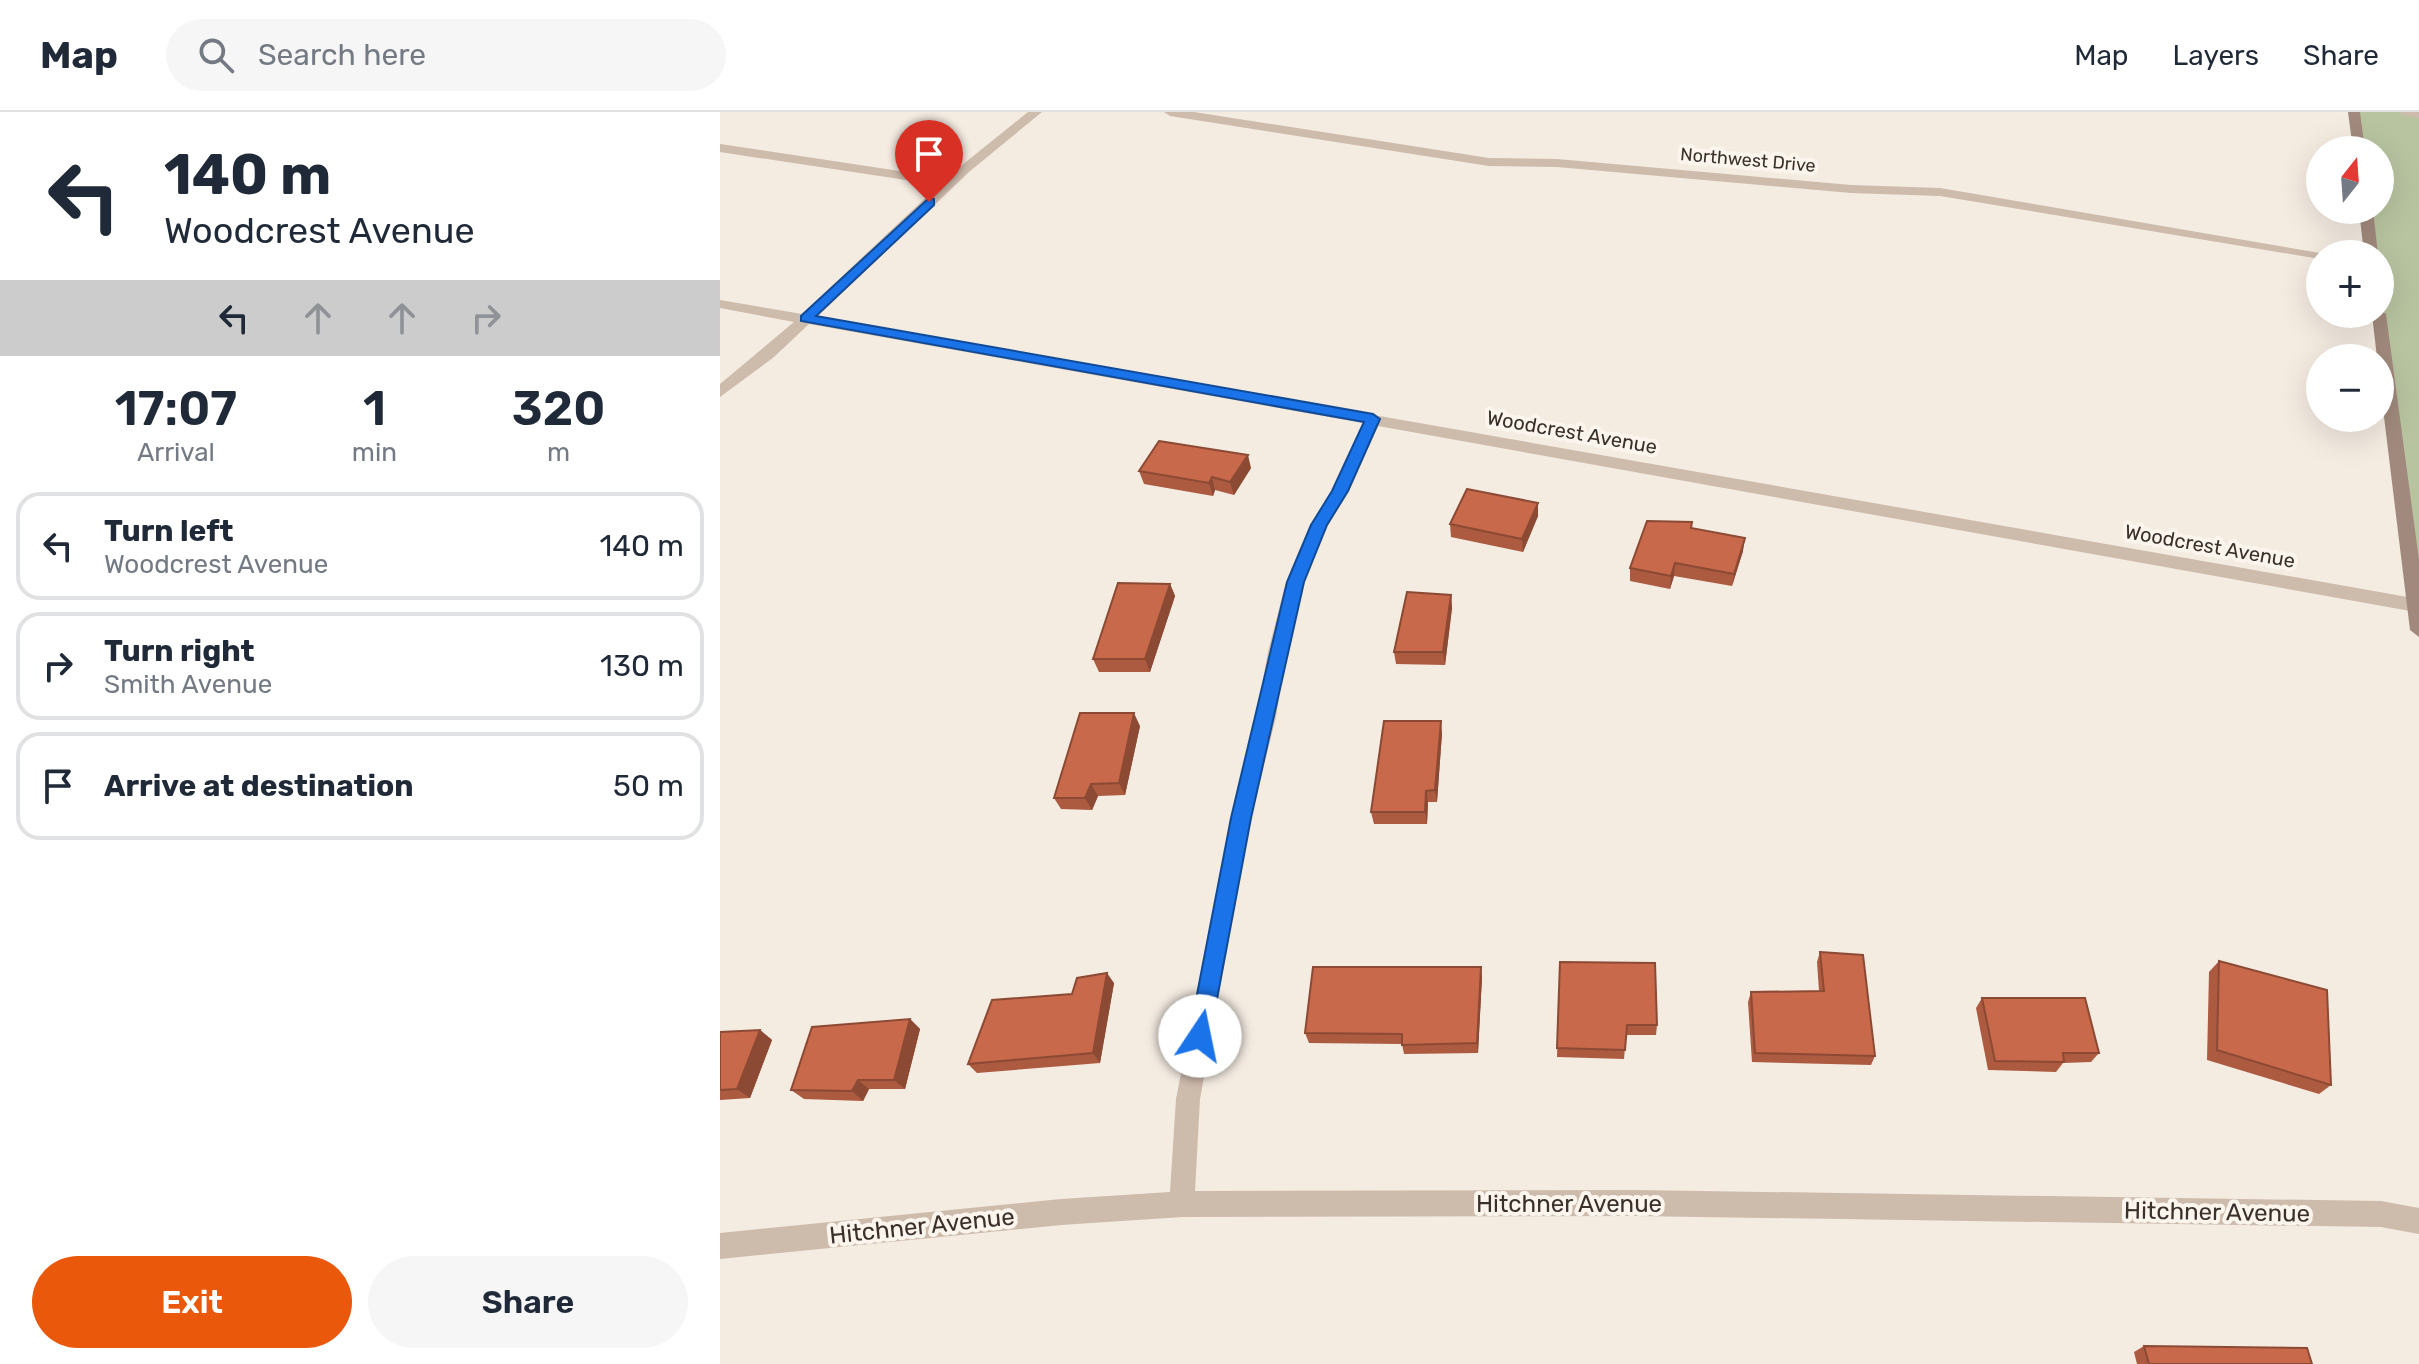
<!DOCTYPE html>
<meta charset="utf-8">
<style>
body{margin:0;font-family:Rubik,sans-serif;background:#f6f6f7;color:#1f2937;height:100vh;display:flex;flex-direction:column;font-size:30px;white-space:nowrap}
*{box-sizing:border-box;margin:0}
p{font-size:26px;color:#747a83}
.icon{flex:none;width:44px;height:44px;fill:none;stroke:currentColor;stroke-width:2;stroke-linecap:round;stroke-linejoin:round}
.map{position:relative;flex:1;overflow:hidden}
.side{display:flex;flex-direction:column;background:#fff;width:720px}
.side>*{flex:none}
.top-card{background:#fff;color:#1f2937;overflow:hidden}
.needle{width:52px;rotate:17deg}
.buttons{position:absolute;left:1586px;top:24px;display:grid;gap:16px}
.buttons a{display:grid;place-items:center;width:88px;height:88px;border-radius:50%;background:#fff;box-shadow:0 8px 32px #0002;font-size:40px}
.pin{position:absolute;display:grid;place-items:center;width:68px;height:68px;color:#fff;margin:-82px -34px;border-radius:50% 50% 50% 0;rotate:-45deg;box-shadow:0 0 8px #0007}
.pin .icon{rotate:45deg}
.me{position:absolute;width:88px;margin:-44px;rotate:11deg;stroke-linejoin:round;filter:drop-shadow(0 0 6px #0008)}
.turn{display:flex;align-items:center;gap:28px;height:168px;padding:0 32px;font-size:36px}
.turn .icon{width:104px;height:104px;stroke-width:2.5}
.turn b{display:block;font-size:56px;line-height:68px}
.lanes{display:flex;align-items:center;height:76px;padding:0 32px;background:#0003;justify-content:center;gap:40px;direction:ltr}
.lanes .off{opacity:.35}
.eta{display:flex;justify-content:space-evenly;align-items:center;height:136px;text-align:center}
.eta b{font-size:48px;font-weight:600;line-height:56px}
.cta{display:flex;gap:16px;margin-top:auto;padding:16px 32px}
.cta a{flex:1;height:92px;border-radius:48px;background:#ea580c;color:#fff;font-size:32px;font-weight:600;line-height:92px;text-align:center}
.cta a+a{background:#f6f6f7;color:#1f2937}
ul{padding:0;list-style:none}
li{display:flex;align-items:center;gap:24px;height:108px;margin:0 16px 12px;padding:0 16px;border:4px solid #e0e1e3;border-radius:24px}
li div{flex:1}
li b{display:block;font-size:30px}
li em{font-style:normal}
header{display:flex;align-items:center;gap:48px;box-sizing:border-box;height:112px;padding:0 40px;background:#fff;border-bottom:2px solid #e0e1e3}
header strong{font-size:38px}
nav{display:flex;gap:44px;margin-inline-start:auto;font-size:28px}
.search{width:560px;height:72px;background:#f6f6f7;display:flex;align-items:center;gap:20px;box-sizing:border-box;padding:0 28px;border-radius:44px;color:#747a83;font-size:30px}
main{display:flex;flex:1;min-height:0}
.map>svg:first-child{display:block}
.green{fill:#b8c4a0}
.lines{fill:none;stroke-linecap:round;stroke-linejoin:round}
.minor{fill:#cdbbac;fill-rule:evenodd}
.tertiary{fill:#cdbbac;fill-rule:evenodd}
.secondary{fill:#a18a7d;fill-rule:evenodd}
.wall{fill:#ac5a40}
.shaded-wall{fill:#8c4a34}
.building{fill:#c8694b;stroke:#8c4a34;stroke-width:2}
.route{fill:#1a73e8;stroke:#114b97;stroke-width:2}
.labels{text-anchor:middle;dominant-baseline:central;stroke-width:8;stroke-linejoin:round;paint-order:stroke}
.far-street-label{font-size:18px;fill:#3b302b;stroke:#fbf5ee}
.street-label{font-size:20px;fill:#3b302b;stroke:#fbf5ee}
.near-street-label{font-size:24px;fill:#3b302b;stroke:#fbf5ee}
</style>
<header>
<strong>Map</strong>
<div class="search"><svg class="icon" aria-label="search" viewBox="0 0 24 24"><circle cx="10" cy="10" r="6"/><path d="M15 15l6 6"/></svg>Search here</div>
<nav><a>Map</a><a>Layers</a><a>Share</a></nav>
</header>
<main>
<section class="side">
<div class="top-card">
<div class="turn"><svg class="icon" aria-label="left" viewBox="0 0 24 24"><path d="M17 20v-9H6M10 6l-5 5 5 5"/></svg><div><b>140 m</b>Woodcrest Avenue</div></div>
<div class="lanes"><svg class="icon" aria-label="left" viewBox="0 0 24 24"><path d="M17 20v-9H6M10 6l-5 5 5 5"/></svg><svg class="icon off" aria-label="ahead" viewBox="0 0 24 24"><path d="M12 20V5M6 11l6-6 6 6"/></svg><svg class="icon off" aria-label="ahead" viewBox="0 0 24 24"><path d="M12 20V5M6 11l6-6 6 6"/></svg><svg class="icon off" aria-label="right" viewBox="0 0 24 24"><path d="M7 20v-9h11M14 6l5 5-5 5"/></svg></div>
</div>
<div class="eta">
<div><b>17:07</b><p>Arrival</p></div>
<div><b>1</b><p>min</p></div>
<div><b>320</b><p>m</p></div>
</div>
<ul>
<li><svg class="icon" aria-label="left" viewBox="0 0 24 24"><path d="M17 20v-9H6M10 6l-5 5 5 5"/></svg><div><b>Turn left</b><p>Woodcrest Avenue</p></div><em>140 m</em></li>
<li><svg class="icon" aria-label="right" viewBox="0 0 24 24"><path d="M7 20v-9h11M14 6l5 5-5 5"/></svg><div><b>Turn right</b><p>Smith Avenue</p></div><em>130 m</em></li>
<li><svg class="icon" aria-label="arrive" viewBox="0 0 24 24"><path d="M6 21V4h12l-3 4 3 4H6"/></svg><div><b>Arrive at destination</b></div><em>50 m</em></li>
</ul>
<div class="cta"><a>Exit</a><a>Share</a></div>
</section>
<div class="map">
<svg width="1699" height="1252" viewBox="0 0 1699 1252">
<rect width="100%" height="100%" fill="#f4ebe1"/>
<!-- green -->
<path class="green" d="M1634,0H1699V518L1660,202V142H1651L1646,98H1660V38H1639Z"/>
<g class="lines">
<!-- minor -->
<path class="minor" d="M308,0H322L249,60L97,205L1699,487V499L1696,500L658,314L629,379L608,413L584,470L566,540L556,605L531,706L480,987L475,1079L915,1078L1661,1089L1699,1096V1122L1661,1115L915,1104L462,1105L341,1113L0,1147V1121L341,1087L450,1080L456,987L511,706L536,605L548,540L566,470L590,413L612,379L643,311L89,212L54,245L0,285V272L74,210L0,196V188L82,202L219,73L0,40V32L226,66Z
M444,0H474L769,46L837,47L1131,73L1220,76L1606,142H1600V147L1220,84L1131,81L837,55L769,54L450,4Z"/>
<!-- tertiary -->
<path class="tertiary" d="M1680,0H1699V6L1682,3Z"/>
<!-- secondary -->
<path class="secondary" d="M1628,0H1640L1645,38H1633Z
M1639,98H1653L1658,142H1644Z
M1660,198L1666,202L1699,448V525L1690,518L1660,272V246H1657L1652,202H1660Z"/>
</g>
<!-- wall -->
<path class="wall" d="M531,356L514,383L495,378L493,384L424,372L419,359Z
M818,391V404L803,440L731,425L730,412Z
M972,410V416L1023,439L1012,474L954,464L950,477L910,469V456Z
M450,472L455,484L430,560H379L373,547Z
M731,483L732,496L725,553L676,552L674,540Z
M420,614L405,683L378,684L372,698L341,697L334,686Z
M722,621L717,690H708L707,712H654L651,700Z
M1100,840L1155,944L1151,953L1032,950L1028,890L1031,880L1099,879L1097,850Z
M1499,849L1611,973L1599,982L1487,948L1489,860Z
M840,850L937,913L936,923H906L904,947L837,945Z
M762,865L758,941L684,942L682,932L589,931L585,921Z
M394,871L380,951L257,961L248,952Z
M1262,886L1379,941L1371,950L1343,951L1336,960L1268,958L1256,896Z
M190,907L200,917L185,977H149L143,989L84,987L71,978Z
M40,918L52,928L30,986L0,988V920Z
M1424,1234L1592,1252H1417L1414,1240Z"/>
<!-- shaded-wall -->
<path class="shaded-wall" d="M528,343L531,356L514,383L510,370Z
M492,365L495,378L493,384L489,371Z
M818,391V404L803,440L802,427Z
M1025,426L1023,439L1012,474L1014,462Z
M955,451L954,464L950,477L951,464Z
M450,472L455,484L430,560L425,547Z
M731,483L732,496L725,553L723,540Z
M414,601L420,614L405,683L399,671Z
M721,609L722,621L717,690L715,678Z
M371,672L378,684L372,698L365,686Z
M706,679L708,690L707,712L705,700Z
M761,855L762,865L758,941L757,931Z
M387,861L394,871L380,951L373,941Z
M190,907L200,917L185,977L174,968Z
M40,918L52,928L30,986L17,977Z
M138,968L149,977L143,989L132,979Z"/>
<!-- building -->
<path class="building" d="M439,329L528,343L510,370L492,365L489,371L419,359Z
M747,377L818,391L802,427L730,412Z
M927,409L972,410L971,416L1025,426L1014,462L955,451L951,464L910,456Z
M398,471L450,472L425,547H373Z
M687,480L731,483L723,540H674Z
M360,601H414L399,671L371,672L365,686H334Z
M664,609H721L715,678L706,679L705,700H651Z
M1100,840L1143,843L1155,944L1035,941L1031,880L1104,879Z
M1499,849L1607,878L1611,973L1497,938Z
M840,850L935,851L937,913H907L905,938L837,936Z
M593,855H761L757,931L682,933V922L585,921Z
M387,861L373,941L248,952L272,888L352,882L357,866Z
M1262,886H1365L1379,941H1343L1344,950L1275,949Z
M190,907L174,968H138L132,979L71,978L92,915Z
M40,918L17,977L0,978V920Z
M1424,1234L1587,1236L1592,1252H1429Z"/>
<!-- route -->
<path class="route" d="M209,86L214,87V93L96,204L653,302L660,307L628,379L607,413L584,470L531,706L490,924L487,932L480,935L472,932L469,924L511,706L567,470L591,413L612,379L644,310L81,209V204Z"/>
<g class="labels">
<!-- far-street labels -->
<g class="far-street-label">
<text transform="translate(1028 48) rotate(5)">Northwest Drive</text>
</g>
<!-- street labels -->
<g class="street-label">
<text transform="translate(852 320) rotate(10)">Woodcrest Avenue</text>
<text transform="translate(1490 434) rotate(10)">Woodcrest Avenue</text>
</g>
<!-- near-street labels -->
<g class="near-street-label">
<text x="849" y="1092">Hitchner Avenue</text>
<text transform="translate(1497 1100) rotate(1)">Hitchner Avenue</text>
<text transform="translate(202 1114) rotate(-6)">Hitchner Avenue</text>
</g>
</g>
</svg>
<div class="buttons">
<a><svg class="needle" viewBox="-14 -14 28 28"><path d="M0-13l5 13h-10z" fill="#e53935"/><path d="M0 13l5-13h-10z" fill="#747a83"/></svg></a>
<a>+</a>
<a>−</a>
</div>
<div class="pin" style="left:209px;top:90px;background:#d93025"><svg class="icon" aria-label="arrive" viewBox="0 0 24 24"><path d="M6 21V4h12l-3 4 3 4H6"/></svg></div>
<svg class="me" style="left:480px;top:924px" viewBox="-20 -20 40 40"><circle r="19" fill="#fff"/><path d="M0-13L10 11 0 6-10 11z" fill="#1a73e8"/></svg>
</div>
</main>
